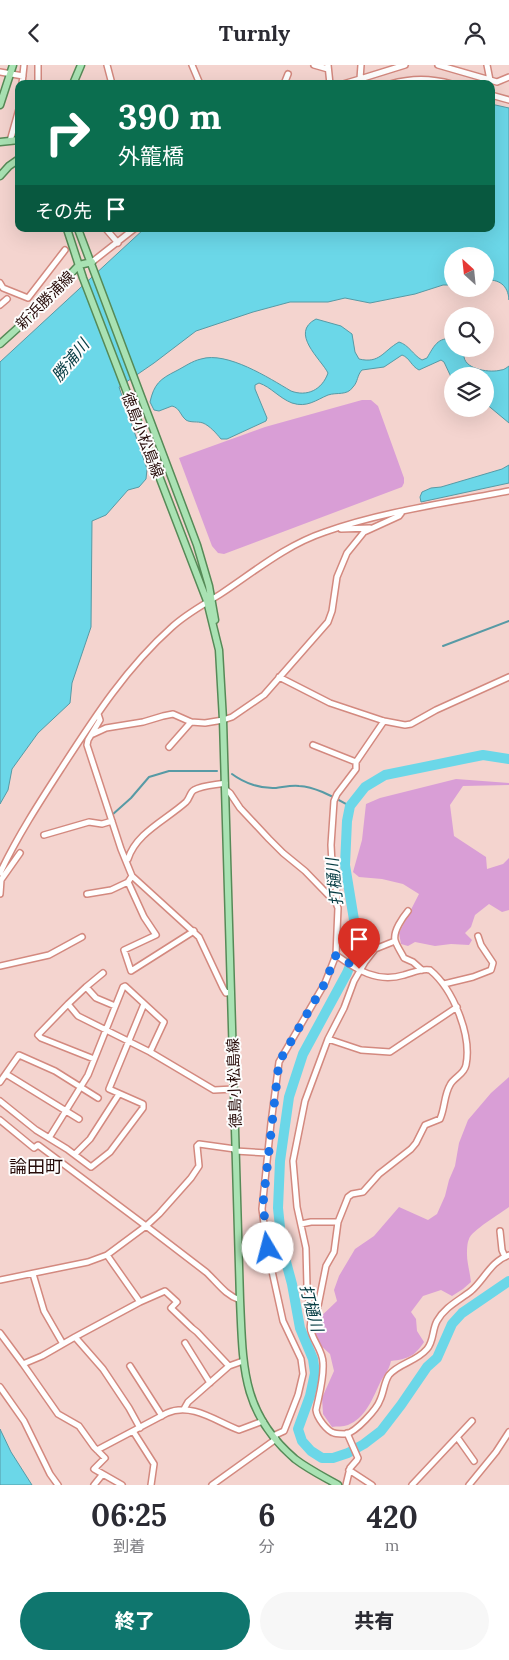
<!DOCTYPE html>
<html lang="ja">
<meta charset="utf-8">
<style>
body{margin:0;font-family:Lora,"Noto Sans JP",serif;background:#f7f7f7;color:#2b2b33;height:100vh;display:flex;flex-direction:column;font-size:19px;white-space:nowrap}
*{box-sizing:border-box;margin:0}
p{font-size:16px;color:#7c7c81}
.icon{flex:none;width:28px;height:28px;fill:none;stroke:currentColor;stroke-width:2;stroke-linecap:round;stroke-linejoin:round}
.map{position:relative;height:1420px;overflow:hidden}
.drawer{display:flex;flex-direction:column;background:#fff;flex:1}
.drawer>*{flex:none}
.top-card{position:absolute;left:15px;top:15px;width:480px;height:152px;border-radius:10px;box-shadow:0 5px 20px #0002;background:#0b6e4f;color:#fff;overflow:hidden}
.needle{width:32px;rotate:333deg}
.tools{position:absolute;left:444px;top:182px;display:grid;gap:10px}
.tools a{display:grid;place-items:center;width:50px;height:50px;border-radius:50%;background:#fff;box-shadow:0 5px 20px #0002;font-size:25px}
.pin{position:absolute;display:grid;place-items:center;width:42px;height:42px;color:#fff;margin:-51px -21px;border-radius:50% 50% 50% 0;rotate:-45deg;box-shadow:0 0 5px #0007}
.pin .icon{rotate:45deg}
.me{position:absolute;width:55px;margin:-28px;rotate:352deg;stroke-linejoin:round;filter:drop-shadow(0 0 4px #0008)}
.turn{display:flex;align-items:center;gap:18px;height:105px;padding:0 20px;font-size:22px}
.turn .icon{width:65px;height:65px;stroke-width:2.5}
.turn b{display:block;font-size:35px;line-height:42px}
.then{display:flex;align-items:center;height:48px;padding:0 20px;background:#0003;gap:10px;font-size:19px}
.eta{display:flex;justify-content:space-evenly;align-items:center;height:85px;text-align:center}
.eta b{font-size:30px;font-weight:800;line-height:35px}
.primary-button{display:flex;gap:10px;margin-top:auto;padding:10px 20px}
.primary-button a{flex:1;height:58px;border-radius:30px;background:#0f766e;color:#fff;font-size:20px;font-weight:800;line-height:58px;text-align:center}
.primary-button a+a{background:#f7f7f7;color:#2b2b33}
header{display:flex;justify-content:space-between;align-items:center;height:65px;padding:0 20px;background:#fff;font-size:22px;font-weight:800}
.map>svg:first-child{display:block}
.green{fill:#d99ed6}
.water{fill:#6bd7e8;stroke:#579aa5}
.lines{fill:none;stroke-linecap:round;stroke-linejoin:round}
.stream{stroke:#579aa5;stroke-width:2}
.river{stroke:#6bd7e8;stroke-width:10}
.minor-casing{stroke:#d3897f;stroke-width:8}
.major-casing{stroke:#568a57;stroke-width:9}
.minor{stroke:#fff;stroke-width:5}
.major{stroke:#a9e2b3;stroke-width:6}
.route{stroke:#1a73e8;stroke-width:9;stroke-dasharray:0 16.2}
.labels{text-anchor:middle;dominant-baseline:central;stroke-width:4;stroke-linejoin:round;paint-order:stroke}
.street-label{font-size:15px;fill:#270c09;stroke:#fdfdfd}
.water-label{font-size:16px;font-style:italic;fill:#053b42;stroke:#fdfdfd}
.quarter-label{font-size:18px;fill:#270c09;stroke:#fdfdfd}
</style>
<header><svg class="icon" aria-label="back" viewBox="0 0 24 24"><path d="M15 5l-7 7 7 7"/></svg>Turnly<svg class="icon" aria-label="person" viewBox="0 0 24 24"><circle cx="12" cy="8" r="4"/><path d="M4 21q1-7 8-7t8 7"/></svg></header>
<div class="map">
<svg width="509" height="1420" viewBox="0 0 509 1420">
<rect width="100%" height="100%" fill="#f4d4cf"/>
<!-- green -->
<path class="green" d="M362,335H371L378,341L404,413V418L402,422L224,489L218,488L212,481L179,393L265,362Z
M456,714L509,718V720L463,721L450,740L454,771L486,792L487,804L503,799L509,793V845L502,847L489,839L475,850L471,862L465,868L472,875L469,880L451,879L435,881L415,877L408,881L401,879L399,868L419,829L403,819L382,814L359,812L353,807L362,775L366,739L380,733Z
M509,1012V1142C501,1148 471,1166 469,1174C467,1178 467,1185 467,1190C467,1197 470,1208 471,1217L463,1224L452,1231L441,1225L423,1231L411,1247L416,1254L417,1266L424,1277C415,1291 408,1294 391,1296C389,1306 383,1311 379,1320C372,1335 365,1353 348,1360C343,1362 337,1361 332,1362L323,1349L322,1333L334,1306L330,1289L317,1277L314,1258L337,1236L334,1225L339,1211L355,1184L374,1171L399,1142L428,1155L437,1149L445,1131L449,1115L455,1101L459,1078L468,1055L491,1028Z"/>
<!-- water -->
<path class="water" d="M491,39L509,43V235C508,220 499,214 485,215V191H452V220H443L415,229L370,238L345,233L328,237H290L253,247L196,266L154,298L119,322L147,404L146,414L139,422L128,425L106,450L92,456L91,562L72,618L70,638L38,668L12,704L8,725L0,739V297L144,164H491Z
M316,254L341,261L352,269L355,287L359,294C380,299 383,286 399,277C409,280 413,290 422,295L427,293C434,281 438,272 452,274V284H465C465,285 464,291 464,292C466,305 491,308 501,305C504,305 506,303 509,301V358L485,338V311H452V314L444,297L441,295L419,305C411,301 410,293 402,290L384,302L362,305C357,310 358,317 353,322C347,331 337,327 328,330C316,335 307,343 292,338C279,333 271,322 259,318L255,320V324L267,353L266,356L227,374H221C216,368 210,361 203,358C197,356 191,358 186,355C180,350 180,343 172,341L159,346L154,345L150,337C154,319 160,314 176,306C184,302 192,296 201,294C227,286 269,313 291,326C307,332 322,325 328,308C321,294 289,268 316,254Z
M509,400V418L421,437L420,432L422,427L431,423L441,422L502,404Z
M0,1364L11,1387L32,1420H0Z"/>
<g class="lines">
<!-- stream -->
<path class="stream" d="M443,581L509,556
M232,709C244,718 261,724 276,723C284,722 292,720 299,721C317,722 335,733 350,741
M112,750L131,733L149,712L169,706H217"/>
<!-- river -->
<path class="river" d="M509,694L483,690L385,710L365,722L350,741L347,756L345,800L356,867L355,888L347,908L303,989L289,1032L280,1096L278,1143L282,1182L292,1219L300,1263L313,1294L315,1308L310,1331L298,1364L302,1376L311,1386L322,1393H333L348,1388L364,1379L381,1366L401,1340L427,1302L437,1293L452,1259L462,1248L509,1216"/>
<defs>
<path id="minor" d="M107,0L112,19
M192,0L200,19
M314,0L328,4
M328,0L330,19
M438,0L497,17L509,12
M487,0L490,15
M0,7L23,11
M22,19L24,0
M38,19V0
M284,19L288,9
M343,19L360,14L361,0
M352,19L360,14L405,0
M390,19C412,13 430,13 452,19
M491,30L509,35
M10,76L19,44
M106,164L118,178
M92,197L134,164
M0,218L3,223L28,233L65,185
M0,240L7,234
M341,464L370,463
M279,612L330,638L384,656L405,660L411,659L436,645L509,612
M98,649L100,655L88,675L87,680L121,784L132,811L128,817
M93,669L106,663L143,657L163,651L173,649L191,657L205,658L223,655L232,652L264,630L328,557L332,546L337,512L347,488L364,467L399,451L402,447
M313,680L356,697L384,656
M169,682L191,657
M225,724L230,728L240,743L269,774L283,788L305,806L336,838
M44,770L89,757L102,759L112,756
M126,796L128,794C136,768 166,755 186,737C190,733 190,727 194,725C203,720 215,720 225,718
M0,808C17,772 39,738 61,704C94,653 126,603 172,562C187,548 205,539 222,528C255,506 286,480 325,467C384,446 448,438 509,426
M132,811L199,872L223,923L226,928L231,927
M0,829L1,815L20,788
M87,829L111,825L128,817L144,852L156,870L124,885L131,906L194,866
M408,846C403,852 393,866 395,875C396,880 401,887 404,893L413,897L422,905
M395,876L375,884L365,897L354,916L344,943L328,974L361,985L390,987L457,942
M0,901L49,890L82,872
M103,908L86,922L96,933L115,941
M444,919L473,912L491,905L493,898L481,880L478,871
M86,922L68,939L38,970L41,973L94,994
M68,939L78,951L150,987
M6,1009L79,1054
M0,1017L19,990L55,1006L98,1033
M0,1036L36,1065L67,1084L91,1102L110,1087L143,1043V1039L109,1024L144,939
M0,1055L34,1083L38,1080L146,1161L206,1207C217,1217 225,1230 240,1235
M49,1073L88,1010L123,922L125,921L164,957L150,987L214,1025L234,1024
M235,1086L268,1088
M75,1089L90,1074L119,1029
M338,1157L334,1187L326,1201L317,1246C299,1266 323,1279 323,1298C324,1314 319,1330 316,1345C317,1353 327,1366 334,1368C338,1369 343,1369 346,1369C356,1367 377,1344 380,1335C384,1327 384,1317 389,1310C399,1298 416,1297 427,1284C434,1276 432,1265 437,1256C445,1242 458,1236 471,1226C484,1215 491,1196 509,1190
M301,1159L311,1157H338L348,1132L352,1129L363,1127L379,1109L411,1084L416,1078L425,1060L440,1054C445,1043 444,1030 450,1020C454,1012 464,1010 466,1000C472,970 453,924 430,905C422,903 412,908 404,910C377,918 357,905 336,890L338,843L336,838L337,829L332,799L331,780L334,736L337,729L356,704V697
M500,1166L502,1185L505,1192
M33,1209L44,1246L63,1279
M0,1215L88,1197L107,1190
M312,1251L310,1245L307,1221L306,1183L297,1142L293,1096L305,1036L328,974
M0,1268L23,1299L42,1291L75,1272L103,1304L129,1343L140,1363
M75,1272L140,1237
M185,1278L210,1318
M23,1299L58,1349L79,1361L94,1382L105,1393L94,1404L122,1420
M130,1301L162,1351
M229,1301L197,1267L192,1263L171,1243L177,1237L165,1226L140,1237L107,1190L146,1161L159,1149L191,1113L199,1101L197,1081L199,1079L235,1084
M0,1322L24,1356L50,1409L58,1420
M184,1344L188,1337L229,1301L243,1296
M133,1366L154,1399L151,1420
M273,1371L284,1366L298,1330L303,1309L301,1294L283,1256L268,1188L262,1144L271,1058L279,997L325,918L336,890
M457,1372L474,1396
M97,1385L167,1348C192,1337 217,1357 239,1365L263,1356
M349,1405L372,1420
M94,1420L102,1410
M212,1420L276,1374
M346,1420L350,1403L357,1395L358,1393L347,1368
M412,1420L472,1356
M469,1420L496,1387L509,1367"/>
<path id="major" d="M73,19L81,0
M0,40L13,0
M0,77L19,75
M0,111L9,101L19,94
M67,164L83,213L207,536L219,585L223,655L240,1235C243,1300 241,1348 295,1394C308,1404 324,1412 338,1420
M78,164L197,480L209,521L215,555
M0,279L30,252L79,200L92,197"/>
</defs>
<!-- minor casing -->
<use href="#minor" class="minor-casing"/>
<!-- major casing -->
<use href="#major" class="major-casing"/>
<!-- minor -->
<use href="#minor" class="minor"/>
<!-- major -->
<use href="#major" class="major"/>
</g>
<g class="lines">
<!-- route -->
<path class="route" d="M268,1183L263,1139L279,997L325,918L336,890L359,904"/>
</g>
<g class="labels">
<!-- street labels -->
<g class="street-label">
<text transform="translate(45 235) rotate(-45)">新浜勝浦線</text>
<text transform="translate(143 370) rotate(69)">徳島小松島線</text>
<text transform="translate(234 1018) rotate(-92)">徳島小松島線</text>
</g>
<!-- water labels -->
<g class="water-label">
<text transform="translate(70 295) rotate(-51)">勝浦川</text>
<text transform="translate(334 817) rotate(-96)">打樋川</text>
<text transform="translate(312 1243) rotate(75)">打樋川</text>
</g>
<!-- quarter labels -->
<g class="quarter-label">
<text x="36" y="1101">論田町</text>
</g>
</g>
</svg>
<div class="tools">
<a><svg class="needle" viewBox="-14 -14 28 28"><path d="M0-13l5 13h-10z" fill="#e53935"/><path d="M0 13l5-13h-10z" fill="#7c7c81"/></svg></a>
<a><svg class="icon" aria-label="search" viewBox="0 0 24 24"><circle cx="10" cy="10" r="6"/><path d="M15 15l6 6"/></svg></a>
<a><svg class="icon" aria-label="layers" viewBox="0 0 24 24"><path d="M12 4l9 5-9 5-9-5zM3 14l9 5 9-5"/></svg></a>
</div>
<div class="pin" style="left:359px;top:904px;background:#d93025"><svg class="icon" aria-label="arrive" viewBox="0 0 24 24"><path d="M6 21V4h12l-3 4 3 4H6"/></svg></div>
<svg class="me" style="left:268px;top:1183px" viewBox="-20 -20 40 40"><circle r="19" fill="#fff"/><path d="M0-13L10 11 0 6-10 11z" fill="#1a73e8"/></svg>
<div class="top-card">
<div class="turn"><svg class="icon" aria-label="right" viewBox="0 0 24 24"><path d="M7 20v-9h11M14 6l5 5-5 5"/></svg><div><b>390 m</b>外籠橋</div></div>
<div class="then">その先<svg class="icon" aria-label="arrive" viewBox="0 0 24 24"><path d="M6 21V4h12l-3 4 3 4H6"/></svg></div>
</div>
</div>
<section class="drawer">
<div class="eta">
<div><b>06:25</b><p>到着</p></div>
<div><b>6</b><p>分</p></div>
<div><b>420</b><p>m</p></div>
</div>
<div class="primary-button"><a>終了</a><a>共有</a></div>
</section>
